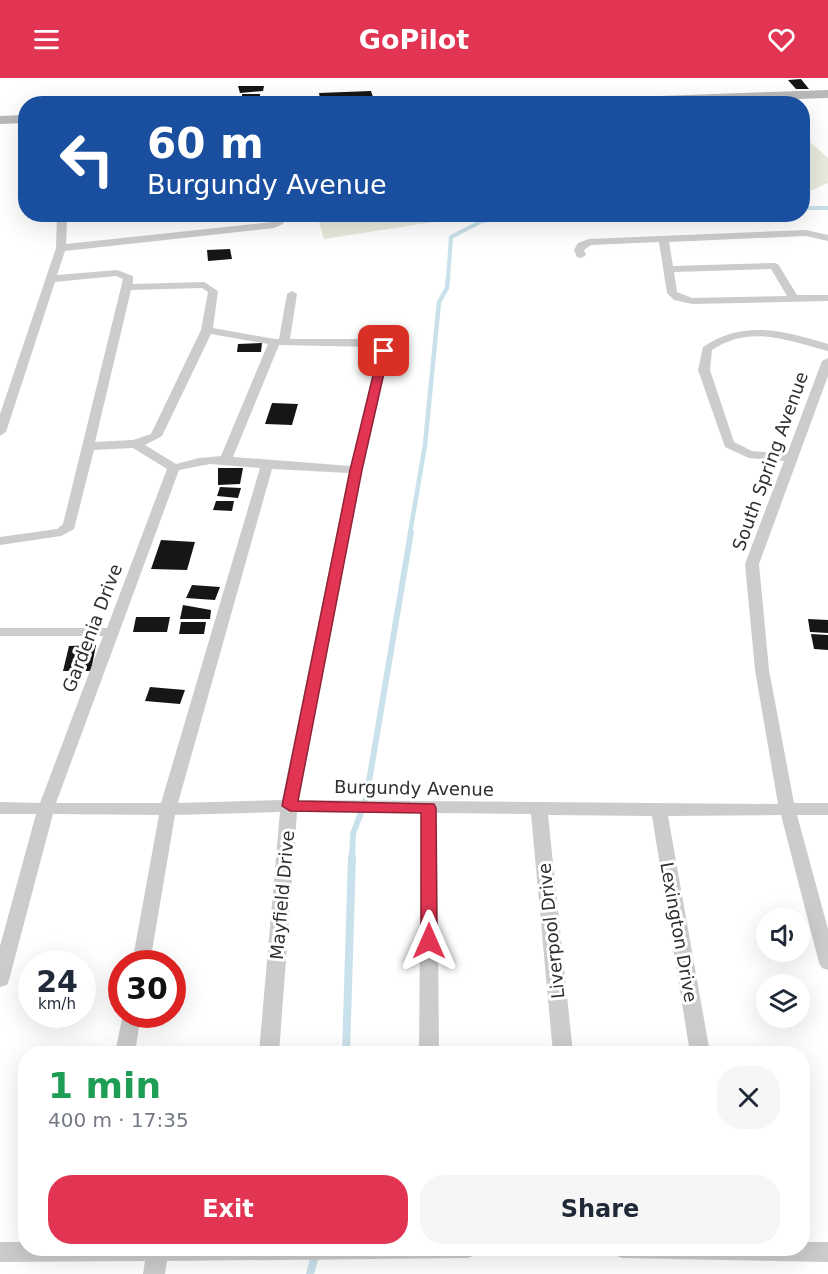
<!DOCTYPE html>
<meta charset="utf-8">
<style>
body{margin:0;font-family:"DejaVu Sans",sans-serif;background:#f6f6f7;color:#1f2937;height:100vh;display:flex;flex-direction:column;font-size:22px;white-space:nowrap}
*{box-sizing:border-box;margin:0}
p{font-size:20px;color:#747a83}
.icon{flex:none;width:33px;height:33px;fill:none;stroke:currentColor;stroke-width:2;stroke-linecap:round;stroke-linejoin:round}
.map{position:relative;flex:1;overflow:hidden}
.sheet{position:absolute;left:18px;top:968px;width:792px;height:210px;display:flex;flex-direction:column;background:#fff;border-radius:24px;box-shadow:0 6px 24px #0002}
.sheet>*{flex:none}
.top-card{position:absolute;left:18px;top:18px;width:792px;height:126px;border-radius:24px;box-shadow:0 6px 24px #0002;background:#1a4fa0;color:#fff;overflow:hidden}
.tools{position:absolute;left:756px;top:830px;display:grid;gap:12px}
.tools a{display:grid;place-items:center;width:54px;height:54px;border-radius:50%;background:#fff;box-shadow:0 6px 24px #0002;font-size:30px}
.speed{position:absolute;left:18px;top:872px;display:flex;gap:12px;font-size:30px;font-weight:700;text-align:center}
.speed>*{display:grid;place-content:center;width:78px;height:78px;border-radius:50%;background:#fff;box-shadow:0 6px 24px #0002;line-height:1}
.speed small{font-size:15px;font-weight:400}
.speed .limit{border:9px solid #d22;background:#fff;color:#111}
.pin{position:absolute;display:grid;place-items:center;width:51px;height:51px;color:#fff;margin:-26px;border-radius:12px;box-shadow:0 3px 9px #0006}
.me{position:absolute;width:66px;margin:-33px;rotate:0deg;stroke-linejoin:round;filter:drop-shadow(0 0 4px #0008)}
.turn{display:flex;align-items:center;gap:21px;height:126px;padding:0 30px;font-size:27px}
.turn .icon{width:78px;height:78px;stroke-width:2.5}
.turn b{display:block;font-size:42px;line-height:51px}
.round{display:grid;place-items:center;flex:none;width:63px;height:63px;border-radius:24px;background:#f6f6f7}
.overview{display:flex;align-items:center;justify-content:space-between;height:102px;padding:0 30px}
h1{font-size:36px;font-weight:700;line-height:45px;color:#1e9e55}
.cta{display:flex;gap:12px;margin-top:auto;padding:12px 30px}
.cta a{flex:1;height:69px;border-radius:24px;background:#e13553;color:#fff;font-size:24px;font-weight:700;line-height:69px;text-align:center}
.cta a+a{background:#f6f6f7;color:#1f2937}
header{display:flex;justify-content:space-between;align-items:center;height:78px;padding:0 30px;background:#e13553;color:#fff;font-size:27px;font-weight:700}
.map>svg:first-child{display:block}
.green{fill:#e6ebdd}
.lines{fill:none;stroke-linecap:round;stroke-linejoin:round}
.stream-far3{stroke:#c9e1eb;stroke-width:4}
.stream-far2{stroke:#c9e1eb;stroke-width:4.5}
.stream-far1{stroke:#c9e1eb;stroke-width:6}
.stream{stroke:#c9e1eb;stroke-width:8}
.building{fill:#161616}
.minor{fill:#ccc;fill-rule:evenodd}
.secondary{fill:#b9b9b9;fill-rule:evenodd}
.route{fill:#e13553;stroke:#922236;stroke-width:1.5}
.labels{text-anchor:middle;dominant-baseline:central;stroke-width:6;stroke-linejoin:round;paint-order:stroke}
.street-label{font-size:18px;fill:#2f2f2f;stroke:#fff}
</style>
<header><svg class="icon" aria-label="menu" viewBox="0 0 24 24"><path d="M4 6h16M4 12h16M4 18h16"/></svg>GoPilot<svg class="icon" aria-label="heart" viewBox="0 0 24 24"><path d="M12 20l-8-8c-3-5 5-10 8-4 3-6 11-1 8 4z"/></svg></header>
<div class="map">
<svg width="828" height="1196" viewBox="0 0 828 1196">
<rect width="100%" height="100%" fill="#fff"/>
<!-- green -->
<path class="green" d="M802,57L828,80V105L803,116Z
M317,137V136L501,137L420,146L324,161Z"/>
<g class="lines">
<!-- stream-far3 -->
<path class="stream-far3" d="M802,130H828
M448,200L451,159L482,143L538,136"/>
<!-- stream-far2 -->
<path class="stream-far2" d="M410,455L425,367L439,224L447,210L448,199"/>
<!-- stream-far1 -->
<path class="stream-far1" d="M352,781L353,756L366,721L411,454"/>
<!-- stream -->
<path class="stream" d="M346,975L352,779
M310,1196L317,1170"/>
</g>
<!-- building -->
<path class="building" d="M801,1L809,11H796L788,2Z
M238,8H264L263,13L240,15Z
M371,13L374,22L341,24L339,19L320,20L319,15Z
M242,16H260V26H242Z
M230,171L232,181L208,183L207,172Z
M262,265L261,274H237L238,266Z
M272,325L298,326L292,347L265,346Z
M218,390H243L240,406L218,407Z
M220,409L241,410L238,420L217,418Z
M216,423H234L232,433L213,432Z
M161,462L195,464L187,492L151,491Z
M192,507L220,509L215,522L186,520Z
M183,527L211,532L210,541H180Z
M136,539H170L167,554H133Z
M808,541L828,542V555L810,554Z
M181,544H206L204,556H179Z
M811,556L828,557V572L814,571Z
M96,567L91,593H63L69,568Z
M150,609L185,612L180,626L145,623Z"/>
<g class="lines">
<!-- minor -->
<path class="minor" d="M57,136H67V138L118,136L67,144L66,166L272,144L275,142L277,136H287L283,146L274,150L65,173L57,197L117,192L133,198V206L204,204L218,213L213,250L275,261H279L287,216L292,213L297,216L290,261H372L385,265L390,273L362,392L298,722L778,726L755,592L745,486L784,383L749,380L725,369L698,292L703,269C744,241 784,253 828,266V273C787,263 751,246 712,272L710,292L734,364L752,373L787,376L822,283L828,280V298L759,486L769,592L794,725H828V737H797L828,851V892L822,890L819,885L781,737L668,738L710,975H690L652,738L548,737L573,975H553L531,736L437,735L439,975H419L421,735L297,734L279,975H259L280,734L175,737L150,885H132L159,737L53,736L9,902L7,907L0,909V868L36,736H0V724L40,725L103,558H0V550H107L167,391L133,370L94,372L74,451L61,458L0,467V459L57,451L63,446L123,201L116,198L55,204L6,354L0,358V336L56,170ZM202,210L208,214L201,252L151,356L133,362L95,364L131,212ZM211,256L268,266L221,378L199,380L176,386L145,367L162,358ZM279,267L376,269L378,273L351,388L233,379ZM210,386L260,390L161,725H56L179,392ZM272,391L349,395L282,722L178,725Z
M806,152L828,157V163L806,158L669,164L673,188L774,185L778,186L797,217H828V223L692,226L674,222L667,215L659,164L591,167L584,172L586,177L581,180L577,179L574,172L578,165L589,161ZM771,191L787,218L692,220L677,214L674,194Z
M123,936H141L135,975H115Z
M0,1164H26V1170H479L476,1177L468,1180L167,1183L165,1196H143L145,1183L0,1184Z
M802,1164H828V1184L622,1180L614,1177L611,1170H802Z"/>
<!-- secondary -->
<path class="secondary" d="M828,12V20L661,26H542L548,22Z
M26,37V45L0,46V38Z"/>
</g>
<!-- route -->
<path class="route" d="M384,270L389,273L362,392L298,723L434,726L436,730L437,863L434,868L429,870L423,868L421,863V735L290,733L282,728L350,392L379,273Z"/>
<g class="labels">
<!-- street labels -->
<g class="street-label">
<text transform="translate(770 383) rotate(-70)">South Spring Avenue</text>
<text transform="translate(92 550) rotate(-69)">Gardenia Drive</text>
<text transform="translate(414 710) rotate(1)">Burgundy Avenue</text>
<text transform="translate(282 817) rotate(-85)">Mayfield Drive</text>
<text transform="translate(551 853) rotate(-96)">Liverpool Drive</text>
<text transform="translate(679 854) rotate(80)">Lexington Drive</text>
</g>
</g>
</svg>
<div class="tools">
<a><svg class="icon" aria-label="sound" viewBox="0 0 24 24"><path d="M4 9h4l5-4v14l-5-4H4zM17 9q2 3 0 6"/></svg></a>
<a><svg class="icon" aria-label="layers" viewBox="0 0 24 24"><path d="M12 4l9 5-9 5-9-5zM3 14l9 5 9-5"/></svg></a>
</div>
<div class="speed"><div>24<small>km/h</small></div><div class="limit">30</div></div>
<div class="pin" style="left:384px;top:273px;background:#d93025"><svg class="icon" aria-label="arrive" viewBox="0 0 24 24"><path d="M6 21V4h12l-3 4 3 4H6"/></svg></div>
<svg class="me" style="left:429px;top:863px" viewBox="-20 -20 40 40"><path d="M0-17L14 15 0 8-14 15z" fill="#e13553" stroke="#fff" stroke-width="4"/></svg>
<div class="top-card">
<div class="turn"><svg class="icon" aria-label="left" viewBox="0 0 24 24"><path d="M17 20v-9H6M10 6l-5 5 5 5"/></svg><div><b>60 m</b>Burgundy Avenue</div></div>
</div>
<section class="sheet">
<div class="overview"><div><h1>1 min</h1><p>400 m · 17:35</p></div><a class="round"><svg class="icon" aria-label="close" viewBox="0 0 24 24"><path d="M6 6l12 12M18 6L6 18"/></svg></a></div>
<div class="cta"><a>Exit</a><a>Share</a></div>
</section>
</div>
